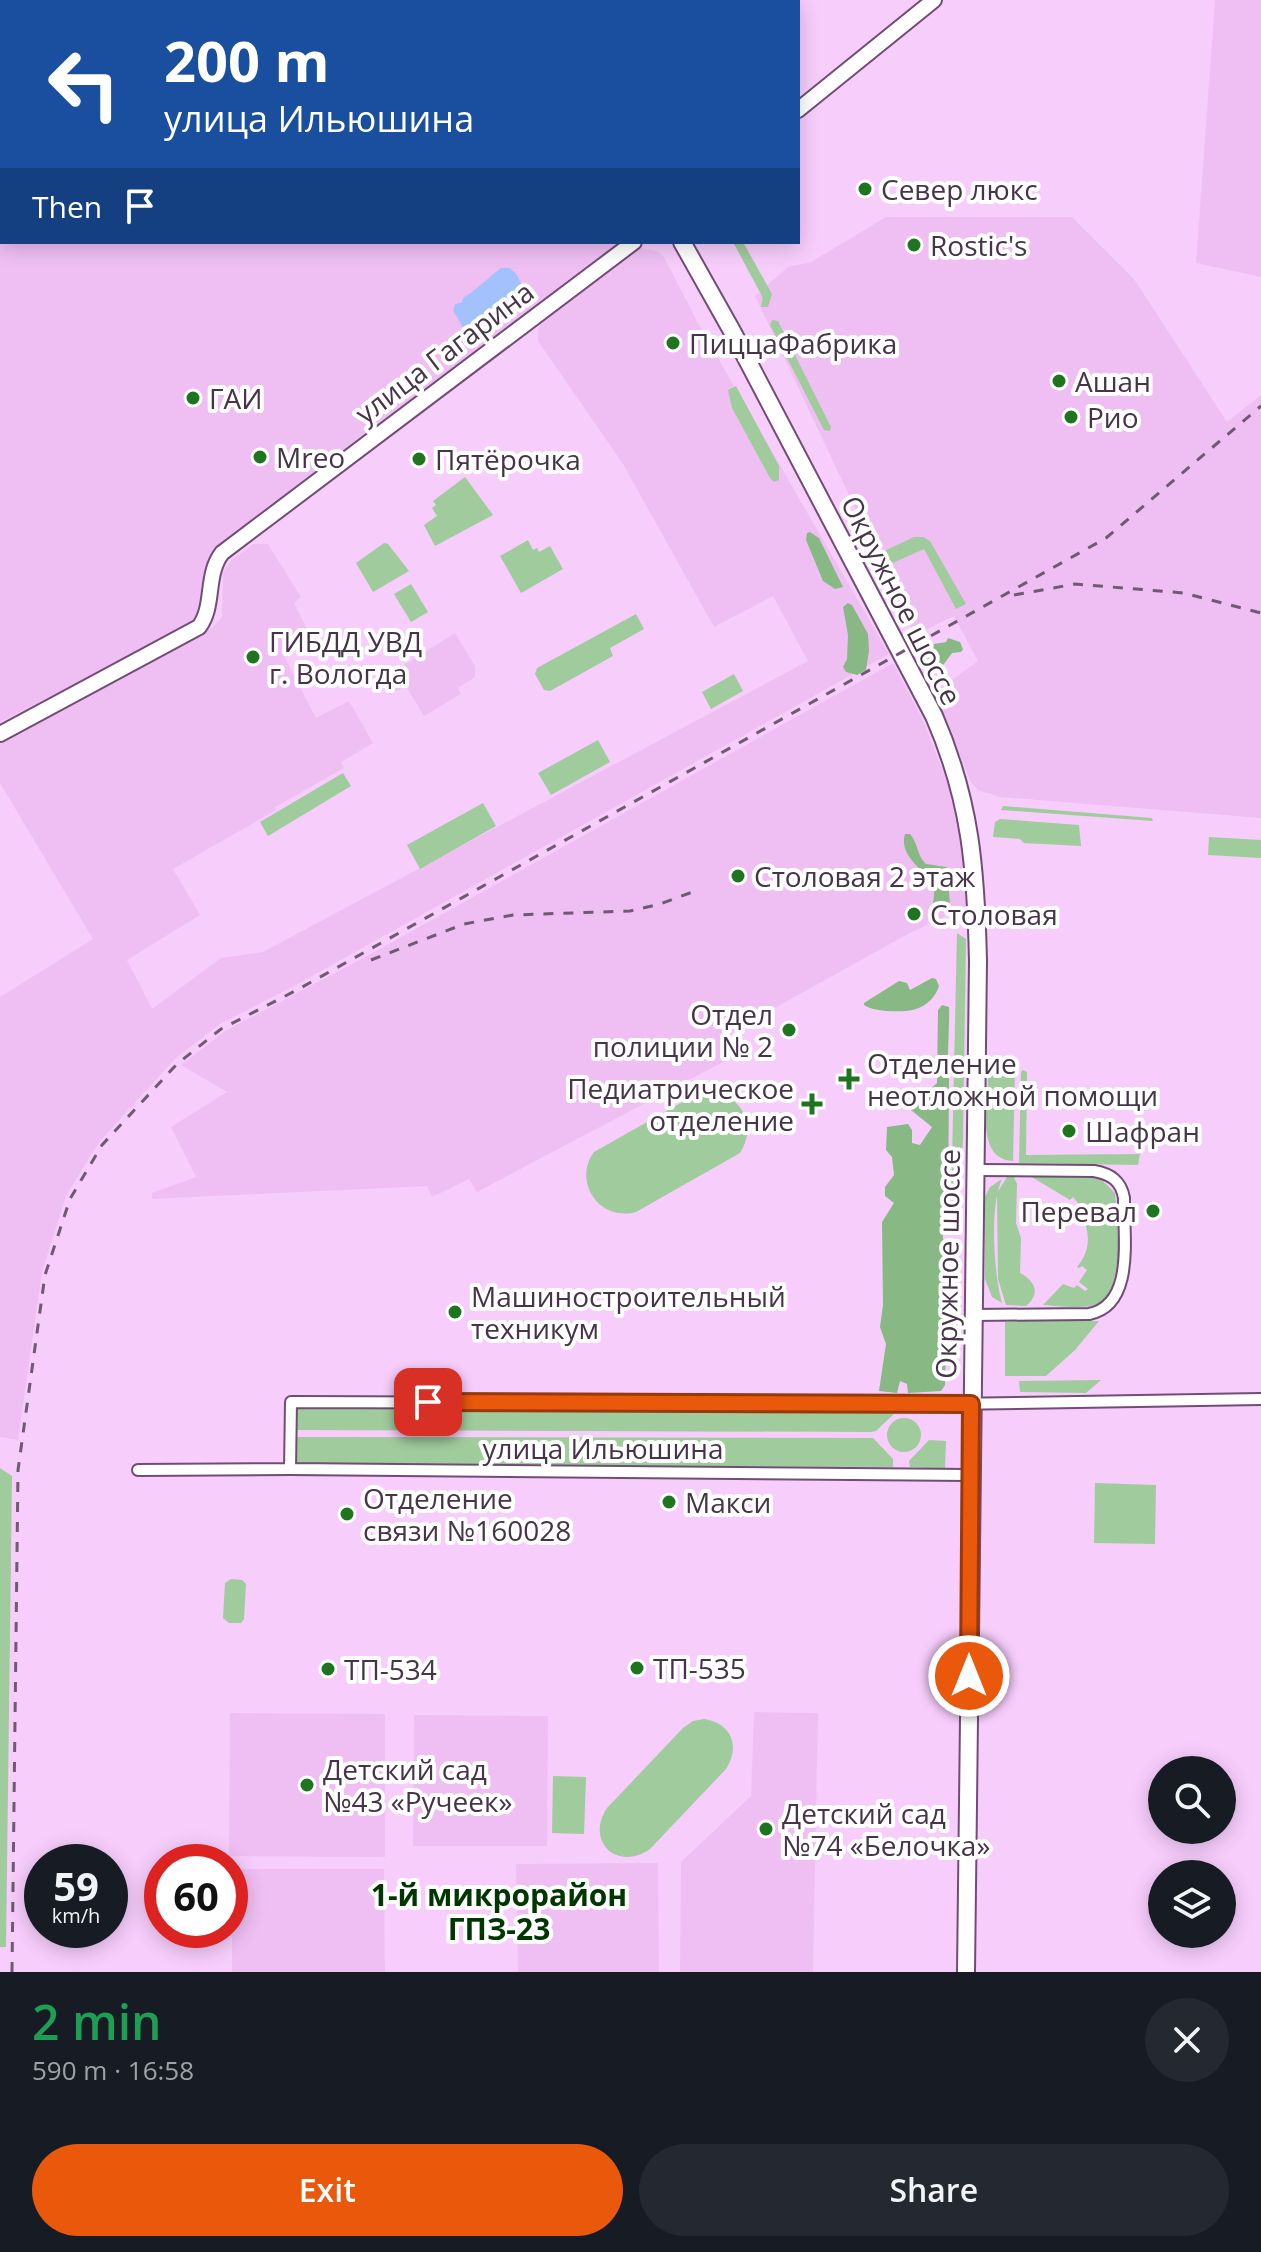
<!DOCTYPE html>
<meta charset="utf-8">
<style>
body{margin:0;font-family:"Open Sans",sans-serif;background:#242831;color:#f1f3f6;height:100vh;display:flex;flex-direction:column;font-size:30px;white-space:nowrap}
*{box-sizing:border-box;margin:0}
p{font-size:26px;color:#9ea1a6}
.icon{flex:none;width:44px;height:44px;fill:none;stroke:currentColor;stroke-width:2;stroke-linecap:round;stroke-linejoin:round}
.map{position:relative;height:1972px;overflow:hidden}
.drawer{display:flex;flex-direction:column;background:#171b24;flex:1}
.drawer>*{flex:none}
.top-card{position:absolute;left:0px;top:0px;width:800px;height:244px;box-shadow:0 4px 20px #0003;background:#1a4fa0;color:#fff;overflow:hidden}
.tools{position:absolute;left:1148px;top:1756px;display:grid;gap:16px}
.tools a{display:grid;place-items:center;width:88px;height:88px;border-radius:50%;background:#171b24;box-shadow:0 4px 20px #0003;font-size:40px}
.speed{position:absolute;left:24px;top:1844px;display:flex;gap:16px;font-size:40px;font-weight:700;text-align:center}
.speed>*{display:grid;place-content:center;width:104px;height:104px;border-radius:50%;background:#171b24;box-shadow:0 4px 20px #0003;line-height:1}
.speed small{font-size:20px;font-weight:400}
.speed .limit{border:12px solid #d22;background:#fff;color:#111}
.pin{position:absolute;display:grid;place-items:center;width:68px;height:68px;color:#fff;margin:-34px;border-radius:16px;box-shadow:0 4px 12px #0006}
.me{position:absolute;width:88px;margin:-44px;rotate:0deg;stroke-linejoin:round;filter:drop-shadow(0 0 6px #0008)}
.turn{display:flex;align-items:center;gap:28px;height:168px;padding:0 32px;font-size:36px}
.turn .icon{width:104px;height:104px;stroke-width:2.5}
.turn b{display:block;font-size:56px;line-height:68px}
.then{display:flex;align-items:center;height:76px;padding:0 32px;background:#0003;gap:16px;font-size:30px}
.round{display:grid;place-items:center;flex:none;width:84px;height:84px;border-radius:42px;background:#242831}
.summary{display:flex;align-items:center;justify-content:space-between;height:136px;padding:0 32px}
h1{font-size:48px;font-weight:600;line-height:60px;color:#1e9e55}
.primary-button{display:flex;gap:16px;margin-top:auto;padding:16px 32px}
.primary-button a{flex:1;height:92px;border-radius:48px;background:#ea580c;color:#fff;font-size:32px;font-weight:600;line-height:92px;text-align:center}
.primary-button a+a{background:#242831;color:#f1f3f6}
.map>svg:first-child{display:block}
.built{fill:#efbff4}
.green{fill:#a0cb9d}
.forest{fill:#88b984}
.water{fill:#a2c1fd}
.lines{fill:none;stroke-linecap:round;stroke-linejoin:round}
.street-casing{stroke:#714d76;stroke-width:14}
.secondary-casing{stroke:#714d76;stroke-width:18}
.primary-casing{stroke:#714d76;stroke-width:20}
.street{stroke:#fff;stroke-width:10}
.secondary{stroke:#fff;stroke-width:14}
.primary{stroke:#fff;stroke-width:16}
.rail{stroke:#705973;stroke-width:3;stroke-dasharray:10 10;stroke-linecap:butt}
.route-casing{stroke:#983908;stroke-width:20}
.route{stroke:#ea580c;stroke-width:14}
.poi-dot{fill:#1f7420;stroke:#fff;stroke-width:3}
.labels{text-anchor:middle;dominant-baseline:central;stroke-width:8;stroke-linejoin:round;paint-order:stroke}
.poi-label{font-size:28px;fill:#463548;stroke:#fff;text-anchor:start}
.street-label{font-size:28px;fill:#463548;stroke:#fff}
.neighbourhood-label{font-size:30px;font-weight:bold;fill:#003700;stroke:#fff}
</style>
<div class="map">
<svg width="1261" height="1972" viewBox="0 0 1261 1972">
<rect width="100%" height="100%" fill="#f7cdfc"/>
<!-- built -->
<path class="built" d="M1215,0H1261V277L1196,263Z
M0,44H2V242H623L213,552L208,562L200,613L193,624L0,722Z
M886,217H1072L1134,279L1227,422L1261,395V818L1000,797L978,790L971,782L934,693L978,661L954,616L915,635L755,296L788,267L811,262Z
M641,248L657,251L664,257L700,327L889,654L296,985L220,1024L175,1059L100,1141L66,1196L42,1272L18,1440L0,1437V997L93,939L0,783V738L212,628L222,617L223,571L231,561L253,544H268L301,597L294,603L309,633L281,650L316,718L349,701L373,743L341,762L344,768L275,807L276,810L173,869L200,915L127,960L152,1009L221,958L263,952L808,661L773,596L714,627L623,464L538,341V330L542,322Z
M455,633L475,666V677L458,688L461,694L424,716L406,686L389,695L380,680Z
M893,663L923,720L947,782L962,848L966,906L908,934L733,1031L723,1062L477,1192L469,1179L432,1197L427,1186L152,1199V1193L196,1177L171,1127L227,1092L181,1065L225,1031L369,955Z
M754,1712L818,1713L813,1972H680L681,1862L751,1796Z
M230,1713L385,1714V1857L229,1856Z
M414,1715L548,1716L547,1846H413Z
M658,1863L659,1972H518L516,1864Z
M232,1869H384L385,1972H232Z"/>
<!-- green -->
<path class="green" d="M733,242H743L772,294L768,307H761L763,298Z
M772,320L778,321L831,427L830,431L824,430L770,325Z
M736,386L779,466V480L774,482L770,478L732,408L728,390Z
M465,477L493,515L435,546L424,525L437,516L432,508L436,505L433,501Z
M914,537H923L930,541L966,604L956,609L924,549L877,570L865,540L876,555Z
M528,540L533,550L537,548L539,552L550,546L563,569L521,593L500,556Z
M384,543L388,544L409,571L373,592L356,563Z
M411,584L428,612L411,622L394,594Z
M636,614L644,629L610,648L613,656L550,691L544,690L535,674L537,668Z
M734,674L743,691L711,709L702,692Z
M598,740L610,762L551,795L538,773Z
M343,773L351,786L268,836L260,822Z
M483,803L496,826L420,869L407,845Z
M1003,806L1152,818L1153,821L1001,810Z
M1000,819L1079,825L1081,846L1024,843L1020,839L993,837L995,822Z
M1209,837L1261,840V858L1208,855Z
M957,933L966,939L963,1141L957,1205L954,1207L951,1206Z
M1015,1070L1013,1161C975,1159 988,1104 988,1078L991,1072Z
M1023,1070L1027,1072L1026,1155L1140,1154L1138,1165L1019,1163L1021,1072Z
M702,1091C737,1090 760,1121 740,1153L636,1212C600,1222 572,1182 594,1152Z
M1030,1176L1096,1178L1102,1180L1115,1193C1118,1217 1124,1291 1100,1303C1085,1310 1059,1306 1043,1305L1063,1284L1074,1288L1077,1285L1085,1291L1088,1289L1079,1282L1087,1270L1082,1266L1079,1268L1077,1267C1093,1248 1090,1228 1077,1207L1078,1203L1073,1197L1070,1200Z
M1007,1177H1014L1017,1184L1016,1223L1021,1238L1020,1273C1035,1281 1041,1293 1026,1306L1006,1305L998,1279L997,1193Z
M1002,1179C989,1207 994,1274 1002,1303L992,1297L985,1279V1197L990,1187Z
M953,1260L957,1266L959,1352L956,1371L949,1366Z
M1019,1321H1099L1075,1350L1046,1376H1005V1322Z
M1101,1380L1086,1393L1020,1392L1019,1381Z
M296,1409H896L897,1411L876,1431L871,1432L295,1430Z
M887 1435a17 17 0 1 1 34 0a17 17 0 1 1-34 0Z
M295,1437L873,1438L893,1459V1467L295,1465Z
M929,1440L946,1441L945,1469L910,1467L909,1461Z
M0,1468L12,1476L6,1947H0Z
M1095,1483L1156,1485L1155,1544L1094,1543Z
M231,1579L242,1580L246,1584L244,1619L241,1623H229L223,1618L225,1583Z
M704,1719C731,1723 741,1746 726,1769L650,1849C617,1872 585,1841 607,1808L683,1728L693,1721Z
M553,1776L586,1777L584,1834L552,1833Z"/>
<!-- forest -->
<path class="forest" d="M810,532L819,538L843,587L835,589L823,581L806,540L807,533Z
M848,603L852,605L868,634L869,651L866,670L857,675L846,672L843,667L847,659L848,635L843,607Z
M948,638L960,642L963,649L961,652L952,653L941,668L932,667L924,655C928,641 935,645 946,642Z
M905,834H910C918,843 917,856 926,864L947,867L950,904L945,908H936L933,904L935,886C925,870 898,856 905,834Z
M932,978L936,979L939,986C936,996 927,1006 916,1009C905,1013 873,1012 864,1005V1003L899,981L907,983L910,990Z
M942,1005L949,1007C950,1022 946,1071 949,1079L948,1213L942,1219L943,1239L948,1247L945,1385L941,1391L908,1393L907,1384L900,1381L897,1393L879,1391L886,1344L880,1327L883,1305L882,1222L894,1203L885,1196V1187L894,1175L892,1157L886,1150L887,1127L908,1124L912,1130V1143L920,1145L932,1127L911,1110L912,1106L937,1083L938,1010Z"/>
<!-- water -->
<path class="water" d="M501,268H510L517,275L524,289L521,295L472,332L465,331L453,310L455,304L461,303L464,297C472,294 491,275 501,268Z"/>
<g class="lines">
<defs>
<path id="street" d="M973,1315L1089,1314C1136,1305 1123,1234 1124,1198C1121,1181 1111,1174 1094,1171L975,1170
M290,1469L291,1402L948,1404L1261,1399
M138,1470L290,1469L970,1475"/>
<path id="secondary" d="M394,2L426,0
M0,33H2
M798,110L934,0
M0,734L199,627C215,606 205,575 222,553L634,242"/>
<path id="primary" d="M531,0L532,2
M682,242L732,331L934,716C971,801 976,870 978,961L966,1972"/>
</defs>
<!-- street casing -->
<use href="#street" class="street-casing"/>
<!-- secondary casing -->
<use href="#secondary" class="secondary-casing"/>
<!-- primary casing -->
<use href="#primary" class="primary-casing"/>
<!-- street -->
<use href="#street" class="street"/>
<!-- secondary -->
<use href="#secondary" class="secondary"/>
<!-- primary -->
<use href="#primary" class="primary"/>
<!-- rail -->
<path class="rail" d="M1014,595L1075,584L1184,593L1261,613
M371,960L464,924L513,915L630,911L660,904L698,890
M12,1972L18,1470L45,1275L70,1199L102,1145L177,1064L221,1029L297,990L1106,538L1261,406"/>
</g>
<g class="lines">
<defs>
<path id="route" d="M428,1402L971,1404L969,1676"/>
</defs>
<!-- route casing -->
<use href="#route" class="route-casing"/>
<!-- route -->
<use href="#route" class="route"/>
</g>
<!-- markers -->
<g class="poi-dot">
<circle cx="865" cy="189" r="8"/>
<circle cx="914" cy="245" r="8"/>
<circle cx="673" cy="343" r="8"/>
<circle cx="1059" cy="381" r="8"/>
<circle cx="193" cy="398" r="8"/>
<circle cx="1071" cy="417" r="8"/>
<circle cx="260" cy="457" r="8"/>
<circle cx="419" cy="459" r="8"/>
<circle cx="253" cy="657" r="8"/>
<circle cx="738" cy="876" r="8"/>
<circle cx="914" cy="914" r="8"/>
<circle cx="789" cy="1030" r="8"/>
<path d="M845 1067h8v8h8v8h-8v8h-8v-8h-8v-8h8z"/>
<path d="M808 1092h8v8h8v8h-8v8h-8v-8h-8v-8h8z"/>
<circle cx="1069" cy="1131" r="8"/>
<circle cx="1153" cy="1211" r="8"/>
<circle cx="455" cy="1312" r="8"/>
<circle cx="669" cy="1502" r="8"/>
<circle cx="347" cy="1514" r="8"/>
<circle cx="637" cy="1668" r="8"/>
<circle cx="328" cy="1669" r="8"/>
<circle cx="307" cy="1785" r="8"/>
<circle cx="766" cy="1829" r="8"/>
</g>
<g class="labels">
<!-- poi labels -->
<g class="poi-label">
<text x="881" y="189">Север люкс</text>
<text x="930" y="245">Rostic's</text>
<text x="689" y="343">ПиццаФабрика</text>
<text x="1075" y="381">Ашан</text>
<text x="209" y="398">ГАИ</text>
<text x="1087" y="417">Рио</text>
<text x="276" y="457">Mreo</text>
<text x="435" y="459">Пятёрочка</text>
<text x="269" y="641">ГИБДД УВД<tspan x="269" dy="32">г. Вологда</tspan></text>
<text x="754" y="876">Столовая 2 этаж</text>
<text x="930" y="914">Столовая</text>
<text x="773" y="1014" text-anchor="end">Отдел<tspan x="773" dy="32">полиции № 2</tspan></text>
<text x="867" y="1063">Отделение<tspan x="867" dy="32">неотложной помощи</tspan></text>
<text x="794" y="1088" text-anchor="end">Педиатрическое<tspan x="794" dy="32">отделение</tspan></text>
<text x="1085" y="1131">Шафран</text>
<text x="1137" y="1211" text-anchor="end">Перевал</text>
<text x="471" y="1296">Машиностроительный<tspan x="471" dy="32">техникум</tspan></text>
<text x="363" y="1498">Отделение<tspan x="363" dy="32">связи №160028</tspan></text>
<text x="685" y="1502">Макси</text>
<text x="653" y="1668">ТП-535</text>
<text x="344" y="1669">ТП-534</text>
<text x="323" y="1769">Детский сад<tspan x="323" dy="32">№43 «Ручеек»</tspan></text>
<text x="782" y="1813">Детский сад<tspan x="782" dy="32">№74 «Белочка»</tspan></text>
</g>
<!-- street labels -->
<g class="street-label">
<text transform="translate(444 352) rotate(-37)">улица Гагарина</text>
<text transform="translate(902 600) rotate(63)">Окружное шоссе</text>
<text transform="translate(947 1264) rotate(-89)">Окружное шоссе</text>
<text x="603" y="1448">улица Ильюшина</text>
</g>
<!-- neighbourhood labels -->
<g class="neighbourhood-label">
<text x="499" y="1894">1-й микрорайон<tspan x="499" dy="34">ГПЗ-23</tspan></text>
</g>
</g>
</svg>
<div class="tools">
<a><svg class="icon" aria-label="search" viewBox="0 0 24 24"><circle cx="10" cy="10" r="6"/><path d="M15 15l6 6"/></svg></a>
<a><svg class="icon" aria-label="layers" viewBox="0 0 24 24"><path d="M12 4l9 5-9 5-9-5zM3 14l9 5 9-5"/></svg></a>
</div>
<div class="speed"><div>59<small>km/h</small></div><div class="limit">60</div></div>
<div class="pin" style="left:428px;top:1402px;background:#d93025"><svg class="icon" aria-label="arrive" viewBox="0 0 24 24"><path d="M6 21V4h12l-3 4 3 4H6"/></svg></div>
<svg class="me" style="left:969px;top:1676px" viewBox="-20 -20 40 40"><circle r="17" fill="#ea580c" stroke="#fff" stroke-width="3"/><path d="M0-11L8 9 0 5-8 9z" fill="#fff"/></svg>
<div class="top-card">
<div class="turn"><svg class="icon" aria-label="left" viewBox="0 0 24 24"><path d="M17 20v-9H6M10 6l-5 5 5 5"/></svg><div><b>200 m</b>улица Ильюшина</div></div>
<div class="then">Then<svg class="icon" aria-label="arrive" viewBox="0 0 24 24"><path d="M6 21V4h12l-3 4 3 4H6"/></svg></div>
</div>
</div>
<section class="drawer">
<div class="summary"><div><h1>2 min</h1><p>590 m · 16:58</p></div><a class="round"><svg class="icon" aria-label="close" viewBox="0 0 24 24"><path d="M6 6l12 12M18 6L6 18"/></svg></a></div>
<div class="primary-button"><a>Exit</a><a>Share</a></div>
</section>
